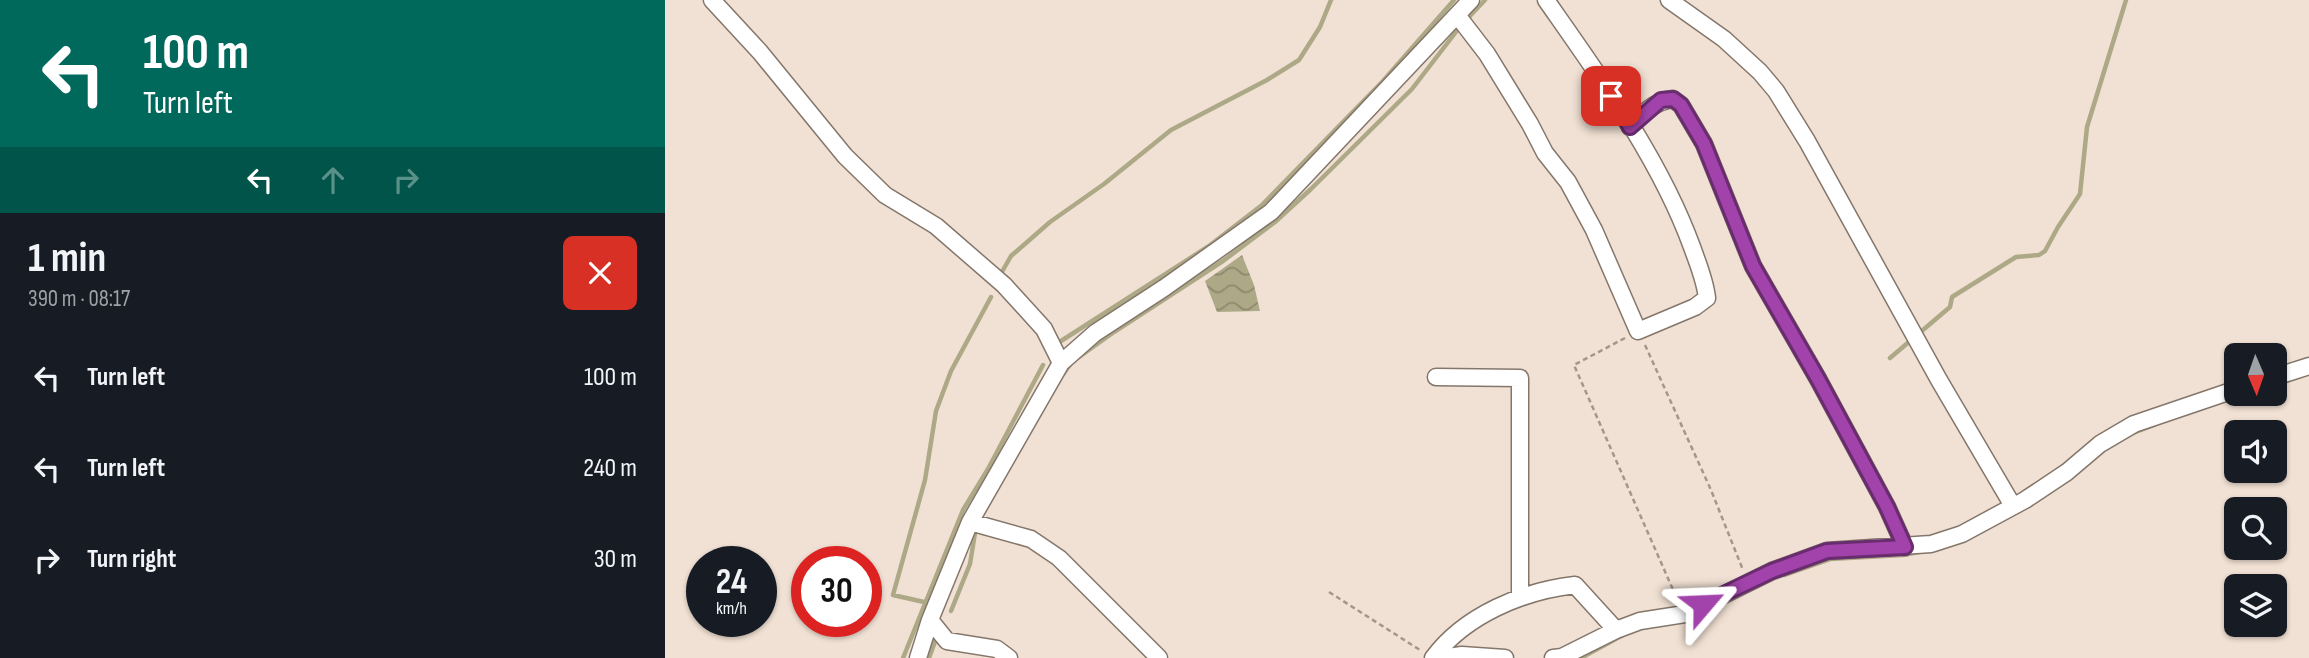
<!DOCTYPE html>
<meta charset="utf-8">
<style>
body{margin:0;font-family:"Sofia Sans Condensed",sans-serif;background:#20242c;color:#f1f3f6;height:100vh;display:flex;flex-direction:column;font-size:26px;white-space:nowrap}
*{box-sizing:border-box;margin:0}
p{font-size:23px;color:#9ea1a6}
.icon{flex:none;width:38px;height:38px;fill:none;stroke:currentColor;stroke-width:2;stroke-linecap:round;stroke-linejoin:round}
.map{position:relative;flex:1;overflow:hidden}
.side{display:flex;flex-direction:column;background:#171b24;width:665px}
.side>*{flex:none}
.hud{background:#00695c;color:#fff;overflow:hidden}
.needle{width:46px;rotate:178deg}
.controls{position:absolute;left:1559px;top:343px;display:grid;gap:14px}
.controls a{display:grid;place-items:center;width:63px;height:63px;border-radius:10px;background:#171b24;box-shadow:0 2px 5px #0004;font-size:35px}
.speed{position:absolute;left:21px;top:546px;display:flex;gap:14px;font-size:35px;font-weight:700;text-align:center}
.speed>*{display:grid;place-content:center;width:91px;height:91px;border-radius:50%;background:#171b24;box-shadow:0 2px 5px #0004;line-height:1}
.speed small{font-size:18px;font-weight:400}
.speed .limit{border:10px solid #d22;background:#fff;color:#111}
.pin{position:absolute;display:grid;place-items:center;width:60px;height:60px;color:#fff;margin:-30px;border-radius:14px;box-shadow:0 4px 10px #0006}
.me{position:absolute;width:77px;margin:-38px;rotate:64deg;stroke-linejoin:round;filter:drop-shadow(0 0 5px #0008)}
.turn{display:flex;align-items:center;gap:24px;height:147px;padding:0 28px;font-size:32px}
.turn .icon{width:91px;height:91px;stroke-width:2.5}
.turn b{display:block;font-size:49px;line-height:60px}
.lanes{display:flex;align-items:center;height:66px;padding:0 28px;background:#0003;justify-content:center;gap:35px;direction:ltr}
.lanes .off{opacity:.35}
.round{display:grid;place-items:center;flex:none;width:74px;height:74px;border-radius:10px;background:#20242c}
.headline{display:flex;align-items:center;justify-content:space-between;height:119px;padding:0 28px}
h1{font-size:42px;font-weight:700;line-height:52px}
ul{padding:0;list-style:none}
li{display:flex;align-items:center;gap:21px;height:91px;padding:0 28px}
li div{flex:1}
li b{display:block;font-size:26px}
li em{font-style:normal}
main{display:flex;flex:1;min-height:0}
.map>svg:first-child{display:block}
.water{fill:url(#water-waves)}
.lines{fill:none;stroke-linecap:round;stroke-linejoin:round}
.stream{stroke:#ada886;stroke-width:4.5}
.street-casing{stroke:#84766a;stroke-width:19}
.path{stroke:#a3978d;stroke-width:2.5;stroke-dasharray:5 3.5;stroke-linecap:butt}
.street{stroke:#fff;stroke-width:16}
.route-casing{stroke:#692c6f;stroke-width:18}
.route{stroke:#a243ab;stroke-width:12}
</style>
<main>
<section class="side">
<div class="hud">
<div class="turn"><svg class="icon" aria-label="left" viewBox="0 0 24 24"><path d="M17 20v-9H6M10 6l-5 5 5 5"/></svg><div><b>100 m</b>Turn left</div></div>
<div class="lanes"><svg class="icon" aria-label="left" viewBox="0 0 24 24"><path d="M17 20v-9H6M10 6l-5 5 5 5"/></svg><svg class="icon off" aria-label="ahead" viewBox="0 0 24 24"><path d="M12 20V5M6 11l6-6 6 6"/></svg><svg class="icon off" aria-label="right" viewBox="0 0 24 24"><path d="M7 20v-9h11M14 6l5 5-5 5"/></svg></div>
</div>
<div class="headline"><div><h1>1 min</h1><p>390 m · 08:17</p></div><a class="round" style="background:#d93025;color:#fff"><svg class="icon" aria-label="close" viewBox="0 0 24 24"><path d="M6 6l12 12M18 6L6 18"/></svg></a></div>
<ul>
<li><svg class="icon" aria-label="left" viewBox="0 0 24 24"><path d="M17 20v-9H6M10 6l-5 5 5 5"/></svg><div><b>Turn left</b></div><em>100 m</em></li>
<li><svg class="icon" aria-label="left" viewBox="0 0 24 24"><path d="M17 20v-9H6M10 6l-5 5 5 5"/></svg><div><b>Turn left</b></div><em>240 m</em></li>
<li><svg class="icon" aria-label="right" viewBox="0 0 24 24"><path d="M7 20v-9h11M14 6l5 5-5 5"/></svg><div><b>Turn right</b></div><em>30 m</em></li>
</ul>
</section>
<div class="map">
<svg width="1644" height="658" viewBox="0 0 1644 658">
<defs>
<pattern id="water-waves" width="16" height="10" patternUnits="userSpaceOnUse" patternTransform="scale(1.75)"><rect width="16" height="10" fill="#ada886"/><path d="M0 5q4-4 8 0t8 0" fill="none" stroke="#8e896e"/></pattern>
</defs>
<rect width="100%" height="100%" fill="#f1e1d4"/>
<!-- water -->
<path class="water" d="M577,255L589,285L595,311L552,312L540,281Z"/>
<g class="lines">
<!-- stream -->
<path class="stream" d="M803,18L820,0
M334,277L346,256L385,222L439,184L506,130L602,80L634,60L655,27L666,0
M396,341L544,246L597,205L718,81L789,0
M1225,358L1285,307L1287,297L1351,257L1374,255L1380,251L1393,227L1415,194L1422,127L1461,0
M396,377L407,362L449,332L558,261L610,222L646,189L747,89L794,28
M1468,433L1489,425
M1119,575L1165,559L1238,555L1254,552
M259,602L228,595L260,480L271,411L286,371L326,297
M286,611L305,564L310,533
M238,658L298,510L323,469L378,365
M264,658L272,636
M916,658L958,635"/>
<defs>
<path id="street" d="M47,0L95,52L180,156L220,195L271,226L339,285L379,329L396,363
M1004,0L1059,39L1095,72L1111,91L1142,141L1274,380L1348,506
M792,15L822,54L865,124L880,153L903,182L929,230L973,331L1030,307L1042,298C1040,280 1033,264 1027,247C995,159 935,77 881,0
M965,127C977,114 989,101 1008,99L1016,105L1039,144L1088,266L1153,379L1222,507L1240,547
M771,377L855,378V597
M1610,377L1644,366
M305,522L366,539L394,558L494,658
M265,620L282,641L332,649L344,658
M253,658L265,620L305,522L396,363L430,333L499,288L606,212L806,0
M768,658C800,615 858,591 910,585L951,630
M776,658L797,655L840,658
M888,658L897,657L951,630L975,621L1020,614L1107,571L1162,551L1266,544L1297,534L1360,500L1402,472L1435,444L1469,424L1572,389"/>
</defs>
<!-- street casing -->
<use href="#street" class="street-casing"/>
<!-- path -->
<path class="path" d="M960,338L909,365L1013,601
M980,345L1046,490L1078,570
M664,592L755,650"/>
<!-- street -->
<use href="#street" class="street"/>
</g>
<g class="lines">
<defs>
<path id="route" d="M946,96L965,127L996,100L1008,99L1016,105L1039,144L1088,266L1153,379L1222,507L1240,547L1162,551L1107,571L1038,604"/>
</defs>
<!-- route casing -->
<use href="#route" class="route-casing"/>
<!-- route -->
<use href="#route" class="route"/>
</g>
</svg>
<div class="controls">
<a><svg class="needle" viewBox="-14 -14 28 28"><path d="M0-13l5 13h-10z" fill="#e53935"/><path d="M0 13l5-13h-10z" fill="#9ea1a6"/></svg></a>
<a><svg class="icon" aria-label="sound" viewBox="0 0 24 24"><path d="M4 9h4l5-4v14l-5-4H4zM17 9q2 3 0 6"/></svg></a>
<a><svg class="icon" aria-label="search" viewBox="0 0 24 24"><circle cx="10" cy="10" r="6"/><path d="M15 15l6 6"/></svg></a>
<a><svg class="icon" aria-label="layers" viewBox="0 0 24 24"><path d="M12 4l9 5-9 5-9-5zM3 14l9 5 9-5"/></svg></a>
</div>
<div class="speed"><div>24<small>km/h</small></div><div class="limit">30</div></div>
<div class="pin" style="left:946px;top:96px;background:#d93025"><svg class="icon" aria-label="arrive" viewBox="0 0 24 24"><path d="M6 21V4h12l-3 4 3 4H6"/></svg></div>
<svg class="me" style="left:1038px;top:604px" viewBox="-20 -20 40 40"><path d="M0-17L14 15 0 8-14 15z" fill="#a243ab" stroke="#fff" stroke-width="4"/></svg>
</div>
</main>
